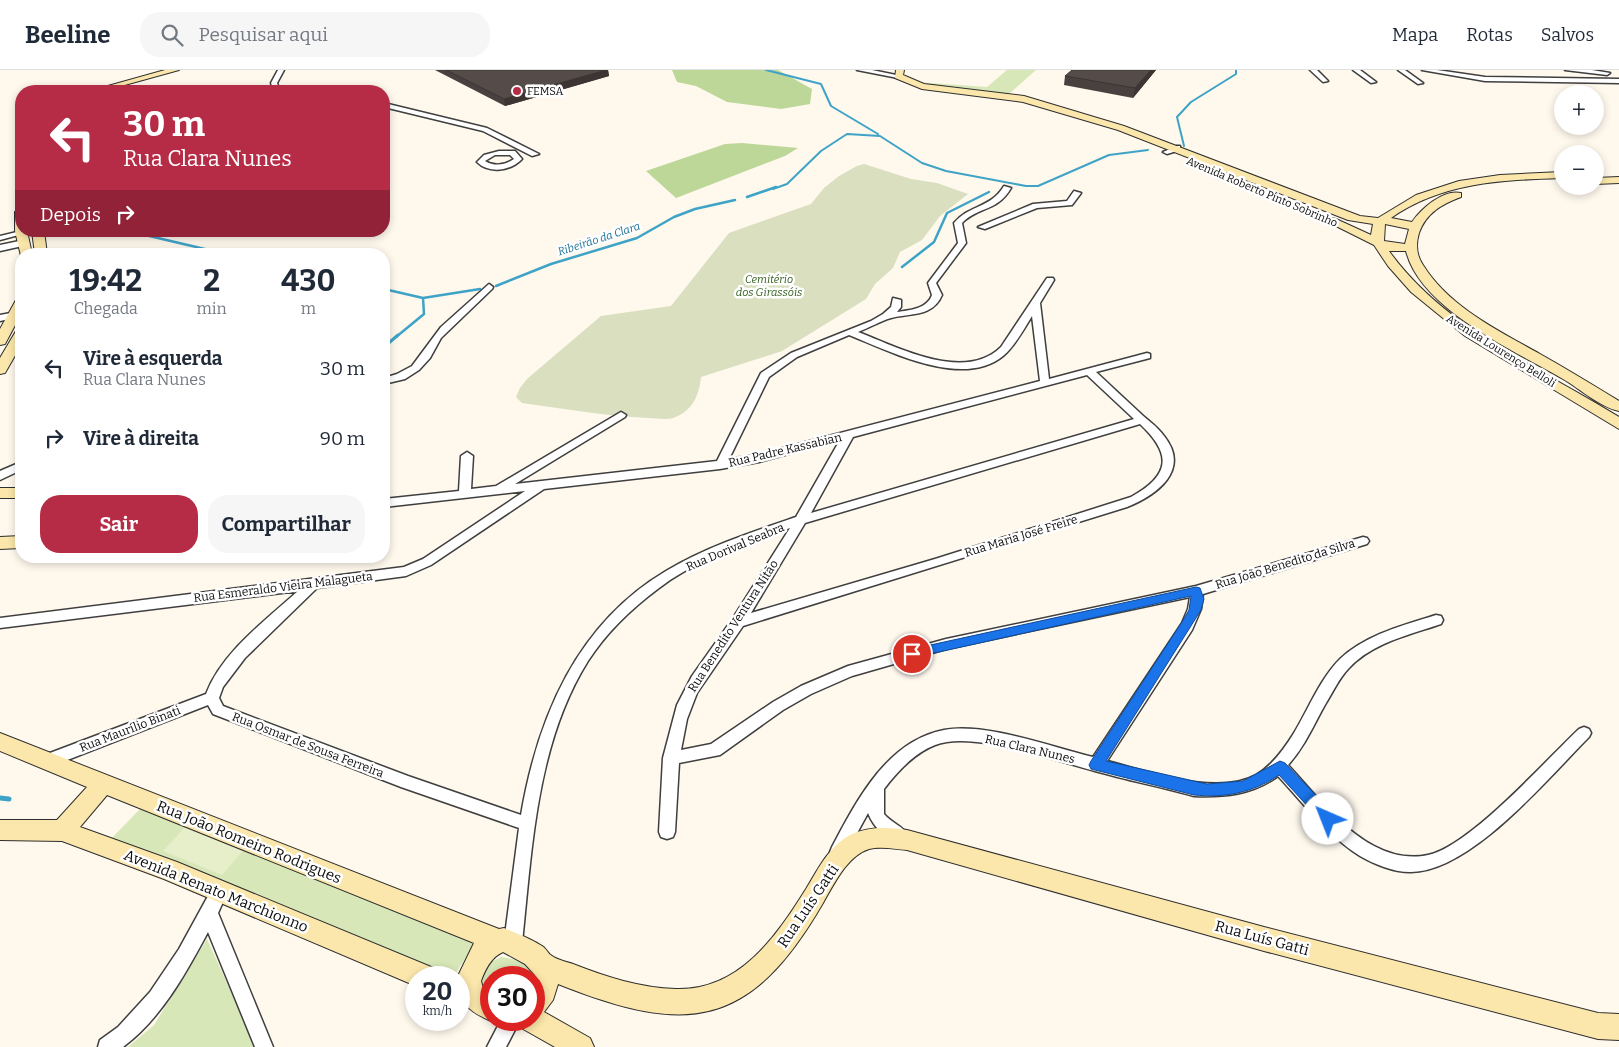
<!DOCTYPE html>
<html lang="pt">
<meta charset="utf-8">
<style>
body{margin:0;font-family:Bitter,serif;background:#f6f6f7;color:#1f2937;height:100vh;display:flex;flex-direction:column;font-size:19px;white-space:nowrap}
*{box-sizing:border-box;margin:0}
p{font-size:16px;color:#747a83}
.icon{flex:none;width:28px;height:28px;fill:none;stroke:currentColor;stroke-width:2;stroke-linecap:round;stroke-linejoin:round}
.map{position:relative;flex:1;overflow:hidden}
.drawer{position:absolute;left:15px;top:178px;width:375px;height:315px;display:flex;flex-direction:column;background:#fff;border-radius:20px;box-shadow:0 2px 8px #0003}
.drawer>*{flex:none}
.guide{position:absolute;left:15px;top:15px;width:375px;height:152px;border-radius:20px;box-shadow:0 2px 8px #0003;background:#b62b45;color:#fff;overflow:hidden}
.buttons{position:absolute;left:1554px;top:15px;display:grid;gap:10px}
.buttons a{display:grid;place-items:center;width:50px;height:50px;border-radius:50%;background:#fff;box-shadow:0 2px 8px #0003;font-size:25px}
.speed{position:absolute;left:405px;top:896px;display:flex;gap:10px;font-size:25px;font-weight:700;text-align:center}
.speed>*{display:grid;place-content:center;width:65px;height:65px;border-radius:50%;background:#fff;box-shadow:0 2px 8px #0003;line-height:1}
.speed small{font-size:12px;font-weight:400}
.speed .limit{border:8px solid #d22;background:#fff;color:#111}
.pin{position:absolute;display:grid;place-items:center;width:42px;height:42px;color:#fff;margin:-21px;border:2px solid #fff;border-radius:50%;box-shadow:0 1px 5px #0007}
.me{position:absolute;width:55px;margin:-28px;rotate:316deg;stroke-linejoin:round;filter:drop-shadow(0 0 4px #0008)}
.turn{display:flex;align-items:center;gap:18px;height:105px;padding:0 25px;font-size:22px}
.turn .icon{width:65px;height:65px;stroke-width:2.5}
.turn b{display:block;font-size:35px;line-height:42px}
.then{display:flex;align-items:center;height:48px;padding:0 25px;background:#0003;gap:10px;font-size:19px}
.eta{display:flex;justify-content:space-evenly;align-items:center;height:85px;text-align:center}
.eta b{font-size:30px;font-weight:700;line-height:35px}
.primary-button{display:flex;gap:10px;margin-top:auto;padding:10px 25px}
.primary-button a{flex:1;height:58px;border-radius:20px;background:#b62b45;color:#fff;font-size:20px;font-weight:700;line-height:58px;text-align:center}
.primary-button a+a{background:#f6f6f7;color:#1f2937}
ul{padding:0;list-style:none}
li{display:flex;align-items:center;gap:15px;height:70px;padding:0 25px}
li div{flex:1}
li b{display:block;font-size:19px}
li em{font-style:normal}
header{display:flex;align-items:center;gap:30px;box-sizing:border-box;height:70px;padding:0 25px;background:#fff;border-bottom:1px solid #e0e1e3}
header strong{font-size:24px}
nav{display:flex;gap:28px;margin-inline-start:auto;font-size:18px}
.search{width:350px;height:45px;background:#f6f6f7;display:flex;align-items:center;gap:12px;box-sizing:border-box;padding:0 18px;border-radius:20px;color:#747a83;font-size:19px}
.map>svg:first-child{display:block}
.green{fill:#d7e7b8}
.forest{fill:#bdd798}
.cemetery{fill:#d9dfbf}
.pitch{fill:#e7eeca}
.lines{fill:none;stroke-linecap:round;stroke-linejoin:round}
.stream-far3{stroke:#3ea3c7;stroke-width:2}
.stream-far2{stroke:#3ea3c7;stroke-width:2.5}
.stream-far1{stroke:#3ea3c7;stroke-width:3}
.stream{stroke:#3ea3c7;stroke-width:5}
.street-casing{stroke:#3f3f3f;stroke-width:3}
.secondary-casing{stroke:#2e2e2e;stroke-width:2}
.street{fill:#fff;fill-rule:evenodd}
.secondary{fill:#fbe7ab;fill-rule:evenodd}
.wall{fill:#49413f}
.shaded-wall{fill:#3c3533}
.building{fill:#554c49;stroke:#3c3533}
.route{fill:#1a73e8;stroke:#114b97}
.poi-dot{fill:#b62b45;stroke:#fff;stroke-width:2}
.labels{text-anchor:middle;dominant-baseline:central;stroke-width:5;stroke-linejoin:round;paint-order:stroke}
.far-poi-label{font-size:11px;fill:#0c0c0c;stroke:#fff;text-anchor:start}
.far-street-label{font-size:11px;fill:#0c0c0c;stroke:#fff}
.far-water-label{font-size:11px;font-style:italic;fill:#1c7398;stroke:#fff}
.far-park-label{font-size:11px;font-style:italic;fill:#376120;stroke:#fff}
.street-label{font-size:12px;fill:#0c0c0c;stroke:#fff}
.near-street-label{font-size:15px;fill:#0c0c0c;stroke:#fff}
</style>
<header>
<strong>Beeline</strong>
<div class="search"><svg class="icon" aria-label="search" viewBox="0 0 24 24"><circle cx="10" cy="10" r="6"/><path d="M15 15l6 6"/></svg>Pesquisar aqui</div>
<nav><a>Mapa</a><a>Rotas</a><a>Salvos</a></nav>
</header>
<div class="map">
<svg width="1619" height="977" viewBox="0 0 1619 977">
<rect width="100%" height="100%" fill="#fef8ed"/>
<!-- green -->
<path class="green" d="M1007,0H1036L1009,24L918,14L916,12L987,17Z
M141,738L475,874L453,907H432L109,771Z
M207,869L256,977H128L154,955Z
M501,887L513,889L539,902L538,910L534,917V908H491V917L478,912L482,897Z"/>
<!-- forest -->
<path class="forest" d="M672,0H778L812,19L810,34L781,39L727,32L696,16L677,12Z
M742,73L798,78L785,86L676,128L646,101L725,74Z"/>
<!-- cemetery -->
<path class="cemetery" d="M864,94L911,109L937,113L968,124L940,146L922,170L900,182L893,198L875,214L866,229L782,281L701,307C699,325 693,341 673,348C666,350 656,348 649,348C607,346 564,339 522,333L516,327L520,318L527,309L601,246L671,236L729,163L811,134L824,118L839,106L857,96Z"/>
<!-- pitch -->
<path class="pitch" d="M185,757L243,781L222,805L163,781Z"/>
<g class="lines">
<!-- stream-far3 -->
<path class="stream-far3" d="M766,0L821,14L831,36L878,64
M1184,76L1177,47L1191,32L1236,4V0
M773,119L787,114L821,81L847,64L880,66L922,93L946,101L1026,116H1038L1109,85L1148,80"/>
<!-- stream-far2 -->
<path class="stream-far2" d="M747,127L776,117
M128,161L226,184
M902,197L934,172L947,143L989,122
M496,216L551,194L637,168L674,147L695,139L735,130
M384,219L423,228
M396,267L424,244L423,228L480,219"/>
<!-- stream-far1 -->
<path class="stream-far1" d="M384,277L398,265"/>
<!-- stream -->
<path class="stream" d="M0,728L9,729"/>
<defs>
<path id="street" d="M278,0H284L277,13L280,21H274L271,13Z
M857,0H872L901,6L898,8Z
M1310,0H1317L1328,11L1323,12Z
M1353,0H1360L1376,12L1371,13Z
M1398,0H1405L1423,13L1418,14Z
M1422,0H1437L1485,7L1619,9V13L1485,11Z
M1565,0H1592L1610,3L1607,5Z
M384,33L487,58L539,84L532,86L483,61L384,37Z
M1177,76H1180V80L1167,84L1163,82Z
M499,81H515L522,89C511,101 489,104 477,92L484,85ZM510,85L514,89C505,95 495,97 485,91L495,85Z
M1004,116L1011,118C997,142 979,136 962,153L966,173L936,213L942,225C933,247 910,243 891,248C880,251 869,258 858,262C898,277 964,313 1001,277L1047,208H1053L1054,210L1040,233L1049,309L1147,283L1150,284V288L1096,302C1111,316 1125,329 1139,342C1147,350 1157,356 1164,366C1191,400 1157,425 1127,437L743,556L697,623L687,649L681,680L711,674L773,632L801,616L848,596L946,569L1196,516L1363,467L1367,468L1369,471L1367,474L1203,524L1201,539L1192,560L1107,691C1148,701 1216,727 1256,705C1272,696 1284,679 1294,663C1308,640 1320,609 1340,589C1365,565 1404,555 1436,545L1441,546L1443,550L1441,554C1409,565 1372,573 1349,598C1339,608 1333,622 1326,633C1314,654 1304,678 1288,695C1314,723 1340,758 1374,776C1391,785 1409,789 1428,785C1470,776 1546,690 1579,659L1584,657L1589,659L1591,663L1589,667C1548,708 1470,803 1410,802C1393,802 1374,794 1360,786C1328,766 1304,734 1278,706C1252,725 1225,727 1194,726C1161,717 1127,710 1095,701C1055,691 973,660 935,675C914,683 897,702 884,719V744C891,753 904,756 908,766L906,771L900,773C885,768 874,758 868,743L844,787L838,790L832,787L830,782L832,777C857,730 887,671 944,660C985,652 1052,677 1093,687L1182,553L1188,539L1190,527L946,579L852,606L811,624L783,640L720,685L679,693L675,762L673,767L667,769L661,767L659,762L663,688L677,635L692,606L733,548L790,458C746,474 697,489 659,518C632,538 606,563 588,591C536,674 532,779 522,873L519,879L513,882L507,879L504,873L519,758L401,717L213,644L208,635L52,696L47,697L42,696L39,691L42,686L206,624C222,582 266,550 298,521L0,558V548L404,497L423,489L525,421L384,437V429L459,421L461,386L467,382L473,386L471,419L496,416L621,342L626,345L625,347L515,414L717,391L761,303L791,283L871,251L883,244L891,237L893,228L901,230V237L897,242C910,240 927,239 932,225L928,213L958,173L954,153C970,134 990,139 1004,116ZM1032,246L1040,311L759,384L729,389L769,307L797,287L849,265C889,281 963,319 1003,286C1015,276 1024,259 1032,246ZM1087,305L1134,349L811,443L853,367ZM1140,354C1172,384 1171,405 1131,427L935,489L751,543L805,453ZM840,370L796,447C752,462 706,477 666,501C577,554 538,646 521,745L408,706L223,636L219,628L223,617L245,588L317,518L406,506L431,495L544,419L720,399L759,392Z
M1074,121L1081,123L1072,135L1037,138L985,159L978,157L1033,134L1067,131Z
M21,161L26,163L0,170V166Z
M24,170L28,173L27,175L0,181V175Z
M489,214L493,217L492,219L441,268L430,288L419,300L405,309L384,314V308L397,304L412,296L441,257Z
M16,242L21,245L19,247L0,251V245Z
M21,392V400L0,410V401Z
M219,815L225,817L227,823L218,843L273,977H255L208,862C186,903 161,949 123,977H98L100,970L118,957L150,922L179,879L213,817Z
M501,950H520L506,977H487Z"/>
<path id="secondary" d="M165,0H179L103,21H90Z
M896,0H904L903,5L924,14L1024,26L1124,56L1360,146L1378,148L1416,125L1459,111L1500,105L1562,102V108C1503,110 1442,112 1391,148L1412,152C1421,139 1443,119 1461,123V127C1442,134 1426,143 1419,163C1416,173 1416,185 1423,195C1449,237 1499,261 1540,284C1567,299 1593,315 1619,331V341C1600,337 1580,319 1563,309C1515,281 1420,239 1406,181H1389C1445,259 1540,298 1619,347V359L1465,266L1411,222L1388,196L1374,175L1326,151L1332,148L1336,149L1371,165L1373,154L1348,150L1118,60L1023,32L922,19L895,8ZM1385,154L1409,159L1405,174L1384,171Z
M1619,107V113L1595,114V108Z
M21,139V161H27L32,184H21V186L15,161V142Z
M32,161H44L47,184H35Z
M21,229V244L5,274L0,275V259L16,230Z
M21,260V275L5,303L0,304V288L16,261Z
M0,418H21V428H0Z
M21,466V478L0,479V467Z
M0,663L499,859L504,858C516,863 530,868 542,876C546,878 548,884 552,886C558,890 567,892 573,894C606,907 640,918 676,919C739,921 776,867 806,819C817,801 827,780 845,768C864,756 885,757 907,760L1264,857L1598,943L1619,944V970L1598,969L1264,881L907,780C895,779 881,776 869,779C847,786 834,814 823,833C750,959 688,966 558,914L553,930L544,942L590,968L594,977H555L523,959L519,950H534L535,905L525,894L503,882C491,887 485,900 481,911L483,918L491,923V950H493L491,951C468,941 459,933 459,908H457L474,873L107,725L80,757L177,792L436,899L439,908H416V916L164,809L62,771L0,770V750H57L87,717L0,681Z"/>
</defs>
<!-- street casing -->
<use href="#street" class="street-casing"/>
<!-- secondary casing -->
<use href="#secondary" class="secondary-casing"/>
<!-- street -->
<use href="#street" class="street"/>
<!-- secondary -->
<use href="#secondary" class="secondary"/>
</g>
<!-- wall -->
<path class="wall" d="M435,0H608L609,6L505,36Z
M1156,0L1133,28L1064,15L1065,6Z"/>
<!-- shaded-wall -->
<path class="shaded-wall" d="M606,0H608L609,6L505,36L504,29Z
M1151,0H1156L1133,28L1135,18Z"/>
<!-- building -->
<path class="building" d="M446,0H606L504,29Z
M1072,0H1151L1135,18L1065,6Z"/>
<!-- route -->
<path class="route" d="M1196,517L1200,518L1204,529L1201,540L1106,691L1207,714L1243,711L1280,691L1285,693L1334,744L1336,749L1334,753L1328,755L1323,753L1279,705C1252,723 1225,728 1194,725L1091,699L1089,695L1091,691L1182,552L1189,540L1191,526L912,588L906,584L912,579Z"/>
<!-- markers -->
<circle class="poi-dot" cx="517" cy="21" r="5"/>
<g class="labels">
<!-- far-poi labels -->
<g class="far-poi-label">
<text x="527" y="21">FEMSA</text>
</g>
<!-- far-street labels -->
<g class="far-street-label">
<text transform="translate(1262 122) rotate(23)">Avenida Roberto Pinto Sobrinho</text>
<text transform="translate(1501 281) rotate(32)">Avenida Lourenço Belloli</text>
</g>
<!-- far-water labels -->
<g class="far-water-label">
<text transform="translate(599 169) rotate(-18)">Ribeirão da Clara</text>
</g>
<!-- far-park labels -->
<g class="far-park-label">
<text x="769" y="209">Cemitério<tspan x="769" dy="13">dos Girassóis</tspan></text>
</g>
<!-- street labels -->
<g class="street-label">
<text transform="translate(785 380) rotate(-13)">Rua Padre Kassabian</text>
<text transform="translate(1021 466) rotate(-17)">Rua Maria José Freire</text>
<text transform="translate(735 477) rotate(-23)">Rua Dorival Seabra</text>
<text transform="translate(1285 494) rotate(-17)">Rua João Benedito da Silva</text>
<text transform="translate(283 517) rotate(-7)">Rua Esmeraldo Vieira Malagueta</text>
<text transform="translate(733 556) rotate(-57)">Rua Benedito Ventura Nitão</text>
<text transform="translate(130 659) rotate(-21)">Rua Maurílio Binati</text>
<text transform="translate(308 675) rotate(21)">Rua Osmar de Sousa Ferreira</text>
<text transform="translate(1030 679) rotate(13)">Rua Clara Nunes</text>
</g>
<!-- near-street labels -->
<g class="near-street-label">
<text transform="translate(249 772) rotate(22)">Rua João Romeiro Rodrigues</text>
<text transform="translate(216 821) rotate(22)">Avenida Renato Marchionno</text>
<text transform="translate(808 836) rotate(-56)">Rua Luís Gatti</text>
<text transform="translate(1262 868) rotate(15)">Rua Luís Gatti</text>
</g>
</g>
</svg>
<div class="buttons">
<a>+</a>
<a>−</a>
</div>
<div class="speed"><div>20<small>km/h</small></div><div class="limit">30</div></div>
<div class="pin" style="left:912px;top:584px;background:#d93025"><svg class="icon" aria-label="arrive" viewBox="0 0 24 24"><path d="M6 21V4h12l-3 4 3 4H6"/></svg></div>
<svg class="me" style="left:1328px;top:749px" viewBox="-20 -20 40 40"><circle r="19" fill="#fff"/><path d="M0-13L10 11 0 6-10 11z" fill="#1a73e8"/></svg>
<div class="guide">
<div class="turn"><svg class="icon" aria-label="left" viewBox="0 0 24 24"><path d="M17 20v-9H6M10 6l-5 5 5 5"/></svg><div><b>30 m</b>Rua Clara Nunes</div></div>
<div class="then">Depois<svg class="icon" aria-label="right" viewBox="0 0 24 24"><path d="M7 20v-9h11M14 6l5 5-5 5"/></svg></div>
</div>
<section class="drawer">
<div class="eta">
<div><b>19:42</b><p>Chegada</p></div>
<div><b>2</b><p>min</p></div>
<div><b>430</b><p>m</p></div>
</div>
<ul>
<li><svg class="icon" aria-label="left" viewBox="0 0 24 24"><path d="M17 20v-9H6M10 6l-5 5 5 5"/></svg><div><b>Vire à esquerda</b><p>Rua Clara Nunes</p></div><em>30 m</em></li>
<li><svg class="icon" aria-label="right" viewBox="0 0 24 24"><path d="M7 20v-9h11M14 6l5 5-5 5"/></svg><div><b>Vire à direita</b></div><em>90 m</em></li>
</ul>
<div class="primary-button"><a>Sair</a><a>Compartilhar</a></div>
</section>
</div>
